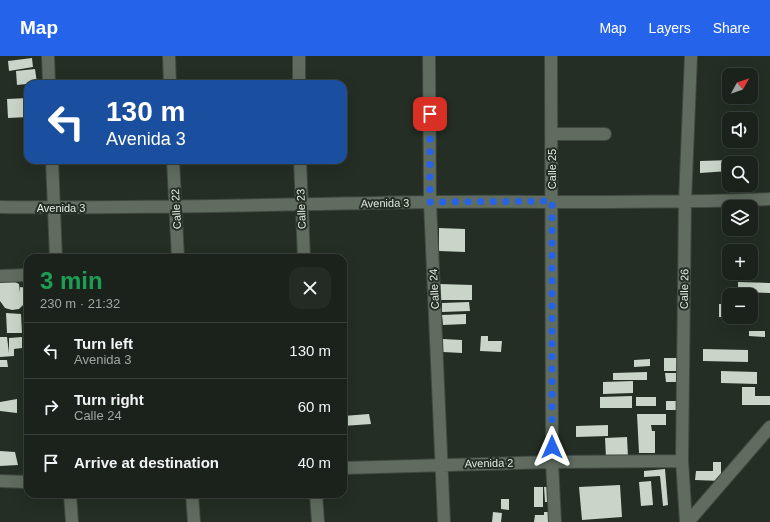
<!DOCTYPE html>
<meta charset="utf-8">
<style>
body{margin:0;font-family:Helvetica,sans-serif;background:#242a24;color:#f1f3f6;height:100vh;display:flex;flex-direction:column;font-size:15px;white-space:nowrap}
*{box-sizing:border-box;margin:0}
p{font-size:13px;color:#a0a4a3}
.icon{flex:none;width:22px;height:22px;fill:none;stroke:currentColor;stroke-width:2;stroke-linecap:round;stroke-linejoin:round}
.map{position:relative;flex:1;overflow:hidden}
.side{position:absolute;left:24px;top:198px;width:323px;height:244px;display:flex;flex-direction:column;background:#1b221b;border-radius:12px;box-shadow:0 4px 16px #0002,0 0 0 1px #393f3a}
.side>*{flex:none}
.top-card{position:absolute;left:24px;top:24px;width:323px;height:84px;border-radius:12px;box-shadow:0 4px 16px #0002,0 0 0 1px #393f3a;background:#1a4fa0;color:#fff;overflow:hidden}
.needle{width:26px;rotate:50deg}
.fabs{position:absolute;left:722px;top:12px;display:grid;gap:8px}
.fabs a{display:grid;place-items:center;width:36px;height:36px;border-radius:8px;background:#1b221b;box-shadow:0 4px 16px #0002,0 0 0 1px #393f3a;font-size:20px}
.pin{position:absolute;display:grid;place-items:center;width:34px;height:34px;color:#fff;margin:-17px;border-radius:8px;box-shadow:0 2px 6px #0006}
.me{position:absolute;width:44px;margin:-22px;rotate:0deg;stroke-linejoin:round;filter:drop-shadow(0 0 3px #0008)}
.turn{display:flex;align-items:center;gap:14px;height:84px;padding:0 16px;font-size:18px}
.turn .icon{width:52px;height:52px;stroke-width:2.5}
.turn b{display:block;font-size:28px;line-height:34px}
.round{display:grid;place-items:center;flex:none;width:42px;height:42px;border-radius:12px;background:#242a24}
.head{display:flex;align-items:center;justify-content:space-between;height:68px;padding:0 16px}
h1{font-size:24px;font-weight:800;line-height:30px;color:#1e9e55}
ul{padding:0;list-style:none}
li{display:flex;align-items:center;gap:12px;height:56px;padding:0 16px;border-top:1px solid #393f3a}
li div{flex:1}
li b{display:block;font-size:15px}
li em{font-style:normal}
header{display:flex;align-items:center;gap:24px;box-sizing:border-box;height:56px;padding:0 20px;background:#2563eb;color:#fff}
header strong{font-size:19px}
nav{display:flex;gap:22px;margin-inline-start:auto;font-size:14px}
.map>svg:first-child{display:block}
.building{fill:#c8d5c8}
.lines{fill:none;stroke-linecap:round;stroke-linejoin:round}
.minor-casing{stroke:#404940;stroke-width:14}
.minor{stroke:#606c60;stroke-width:12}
.route{stroke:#2563eb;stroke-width:7;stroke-dasharray:0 12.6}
.labels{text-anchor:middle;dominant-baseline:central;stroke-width:4;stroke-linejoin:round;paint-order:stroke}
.street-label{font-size:11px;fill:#e3eae3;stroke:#242e24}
</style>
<header>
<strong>Map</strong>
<nav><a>Map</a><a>Layers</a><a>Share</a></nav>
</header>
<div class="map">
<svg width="770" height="466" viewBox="0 0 770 466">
<rect width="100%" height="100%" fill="#242e24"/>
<!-- building -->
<path class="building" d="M32,2L33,11L9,15L8,5Z
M35,13L37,27L17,29L16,15Z
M28,42V61L8,62L7,43Z
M741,56L742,63H731L730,57Z
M731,104V107H729V115L700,117V105Z
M439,172L465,173V196L439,195Z
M11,224L19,228L20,237V231L28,232V251L23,249L19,253L12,254L5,252L0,245V227Z
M738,226L770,227V237L738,236Z
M440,228L472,229V244H440Z
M469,246L470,255L442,256V247Z
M719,248H725L724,261H719Z
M727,255H729V261H743V263H727Z
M6,257L21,258L22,277H7Z
M466,258V268L443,269L442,259Z
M749,275H765V281L749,280Z
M481,280H488V285H502L501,296L480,295Z
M0,281H7L9,297V282L22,281V292L14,293V300L0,301Z
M443,283L462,284V297L443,296Z
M703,293L748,294V306L703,305Z
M664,302H681V315H664Z
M650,303V310L634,311V304Z
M0,304H7L8,311H0Z
M721,315L757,316V328L721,327Z
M647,316V324H613V317Z
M665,317H681V326H666Z
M633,325V337L603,338V326Z
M742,331H755V340H770V349H742Z
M28,334V346H24V335Z
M632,340V352H600V341Z
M636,341H656V350H636Z
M17,343V357L0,355V346Z
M666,345H678V354H666Z
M369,358L371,368L343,370V360Z
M637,358H666V369H651L652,375H655V397H639Z
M608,369V380L576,381V370Z
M627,381L628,401H606L605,382Z
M0,395L15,396L18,409L0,410Z
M713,406H721V425L695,424L696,415H713Z
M665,413L668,449L663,450L660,420L644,421V415Z
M651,425L653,449L641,450L639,426Z
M620,429L622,461L582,464L579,431Z
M534,431H543V451H534Z
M544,431H550V446H545Z
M501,443H509V454L501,453Z
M493,456L502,457L501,466H492Z
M544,456H551V466H534L535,459H544Z"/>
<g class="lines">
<defs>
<path id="minor" d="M48,0L49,28
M169,0L170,28
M299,0V28
M429,0L430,146L444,466
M551,0L552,406L555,466
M552,78H605
M52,104L56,202
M173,104L178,202
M300,104L304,202
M0,151C143,153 286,148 430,146C543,145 657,148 770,143
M0,220L28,219
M343,412L552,406L682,405
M0,425L28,426
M70,438L72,466
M192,438L194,466
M316,438L318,466
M686,466L682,405L685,146L691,0
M688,466L770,371"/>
</defs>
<!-- minor casing -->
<use href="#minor" class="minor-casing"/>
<!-- minor -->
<use href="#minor" class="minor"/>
</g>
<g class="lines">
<!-- route -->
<path class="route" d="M430,58V146L552,145V391"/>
</g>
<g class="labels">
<!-- street labels -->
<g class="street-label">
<text transform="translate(552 113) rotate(-90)">Calle 25</text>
<text transform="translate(385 147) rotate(-1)">Avenida 3</text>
<text x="61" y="152">Avenida 3</text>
<text transform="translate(176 153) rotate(-93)">Calle 22</text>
<text transform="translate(301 153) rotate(-92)">Calle 23</text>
<text transform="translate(434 233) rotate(-93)">Calle 24</text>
<text transform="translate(684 233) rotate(-89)">Calle 26</text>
<text transform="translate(489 407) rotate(-1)">Avenida 2</text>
</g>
</g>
</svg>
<div class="fabs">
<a><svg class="needle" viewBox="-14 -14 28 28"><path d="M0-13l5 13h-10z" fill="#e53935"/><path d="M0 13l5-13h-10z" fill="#a0a4a3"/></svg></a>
<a><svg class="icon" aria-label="sound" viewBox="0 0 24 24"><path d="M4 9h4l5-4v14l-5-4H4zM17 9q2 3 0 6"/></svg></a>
<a><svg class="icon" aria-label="search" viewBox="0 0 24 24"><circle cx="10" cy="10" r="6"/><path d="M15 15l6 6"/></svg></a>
<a><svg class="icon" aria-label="layers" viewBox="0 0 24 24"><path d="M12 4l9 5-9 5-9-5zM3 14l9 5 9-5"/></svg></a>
<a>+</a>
<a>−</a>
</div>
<div class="pin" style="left:430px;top:58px;background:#d93025"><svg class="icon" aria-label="arrive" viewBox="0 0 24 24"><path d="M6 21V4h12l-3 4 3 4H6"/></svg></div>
<svg class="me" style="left:552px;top:391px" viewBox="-20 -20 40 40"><path d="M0-17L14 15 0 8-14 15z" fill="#2563eb" stroke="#fff" stroke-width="4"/></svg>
<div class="top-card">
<div class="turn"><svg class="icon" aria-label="left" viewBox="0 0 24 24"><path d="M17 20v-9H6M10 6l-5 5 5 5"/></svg><div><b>130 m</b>Avenida 3</div></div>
</div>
<section class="side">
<div class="head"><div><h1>3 min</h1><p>230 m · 21:32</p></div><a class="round"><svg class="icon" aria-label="close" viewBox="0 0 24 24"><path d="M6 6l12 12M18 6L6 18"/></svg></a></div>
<ul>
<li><svg class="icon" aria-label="left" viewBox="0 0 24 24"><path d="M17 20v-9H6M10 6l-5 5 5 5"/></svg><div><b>Turn left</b><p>Avenida 3</p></div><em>130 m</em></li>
<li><svg class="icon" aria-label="right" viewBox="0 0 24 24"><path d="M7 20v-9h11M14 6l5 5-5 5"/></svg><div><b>Turn right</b><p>Calle 24</p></div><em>60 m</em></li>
<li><svg class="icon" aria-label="arrive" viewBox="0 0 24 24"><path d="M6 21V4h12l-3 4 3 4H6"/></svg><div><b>Arrive at destination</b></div><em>40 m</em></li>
</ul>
</section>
</div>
